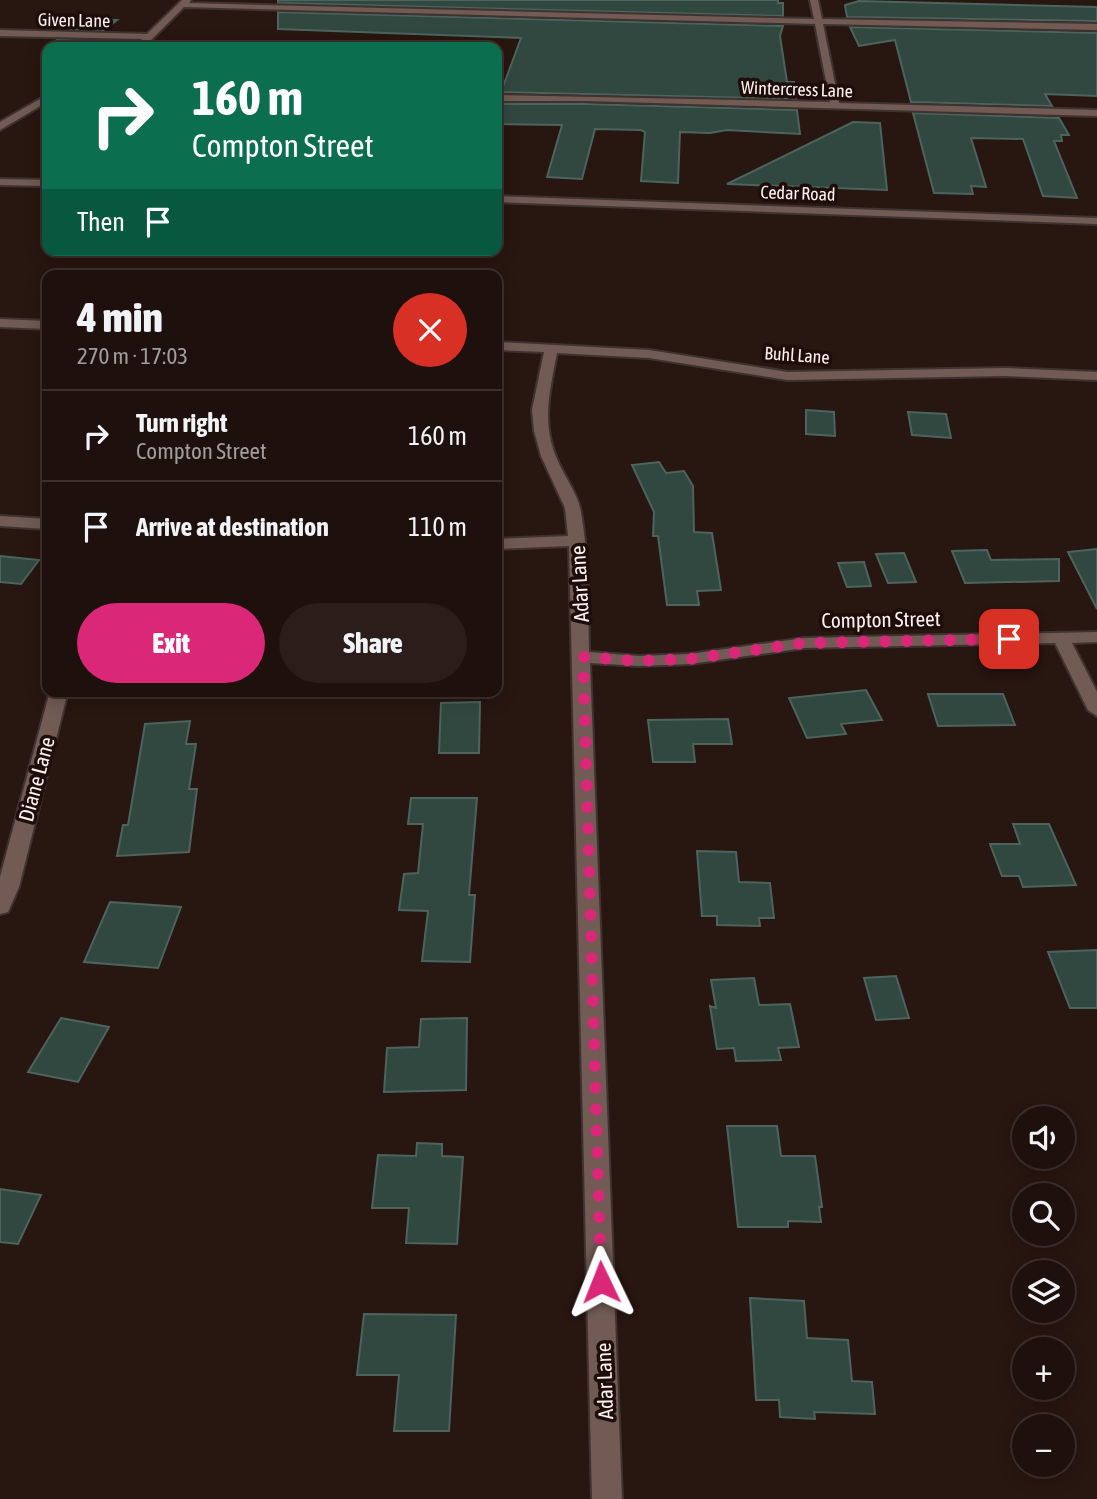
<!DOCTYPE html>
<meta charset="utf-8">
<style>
body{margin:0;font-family:"Asap Condensed",sans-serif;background:#2b1e1a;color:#f1f3f6;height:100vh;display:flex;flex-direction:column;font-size:26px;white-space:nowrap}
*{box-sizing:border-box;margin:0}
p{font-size:23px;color:#a19d9d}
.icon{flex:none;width:38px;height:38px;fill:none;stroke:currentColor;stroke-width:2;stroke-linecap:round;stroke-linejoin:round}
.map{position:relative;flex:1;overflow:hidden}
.panel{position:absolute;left:42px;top:270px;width:460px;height:427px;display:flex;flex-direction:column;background:#1e100c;border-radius:14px;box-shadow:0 4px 18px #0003,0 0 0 2px #3c302d}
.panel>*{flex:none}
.banner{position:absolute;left:42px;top:42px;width:460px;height:214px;border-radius:14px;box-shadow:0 4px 18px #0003,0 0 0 2px #3c302d;background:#0b6e4f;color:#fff;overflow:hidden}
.fabs{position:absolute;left:1012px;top:1106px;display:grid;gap:14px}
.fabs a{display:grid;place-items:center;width:63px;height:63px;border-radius:50%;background:#1e100c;box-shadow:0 4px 18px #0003,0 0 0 2px #3c302d;font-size:35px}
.pin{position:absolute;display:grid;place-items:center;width:60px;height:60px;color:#fff;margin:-30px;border-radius:14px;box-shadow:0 4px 10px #0006}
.me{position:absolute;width:77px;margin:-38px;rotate:358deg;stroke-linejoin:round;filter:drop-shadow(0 0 5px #0008)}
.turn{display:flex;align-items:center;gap:24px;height:147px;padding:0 35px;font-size:32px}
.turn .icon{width:91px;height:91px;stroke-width:2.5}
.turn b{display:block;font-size:49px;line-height:60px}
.then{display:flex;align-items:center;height:66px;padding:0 35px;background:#0003;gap:14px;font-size:26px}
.round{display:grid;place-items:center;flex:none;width:74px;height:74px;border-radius:37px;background:#2b1e1a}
.summary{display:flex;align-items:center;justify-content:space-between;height:119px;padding:0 35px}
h1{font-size:42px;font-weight:800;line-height:52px}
.action{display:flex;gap:14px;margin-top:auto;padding:14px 35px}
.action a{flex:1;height:80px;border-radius:42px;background:#db2777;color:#fff;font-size:28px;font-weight:800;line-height:80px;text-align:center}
.action a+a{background:#2b1e1a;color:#f1f3f6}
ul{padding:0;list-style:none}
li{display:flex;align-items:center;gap:21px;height:91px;padding:0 35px;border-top:2px solid #3c302d}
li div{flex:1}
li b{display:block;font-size:26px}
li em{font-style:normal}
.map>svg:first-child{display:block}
.building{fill:#314841;stroke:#4c645d;stroke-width:2}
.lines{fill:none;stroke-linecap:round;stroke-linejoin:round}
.minor-casing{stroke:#3f3331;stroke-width:4}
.tertiary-casing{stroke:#3f3331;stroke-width:4}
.minor{fill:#715b54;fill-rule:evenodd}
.tertiary{fill:#715b54;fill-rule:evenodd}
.route{stroke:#db2777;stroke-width:12;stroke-dasharray:0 21.6}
.labels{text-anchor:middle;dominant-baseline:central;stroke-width:7;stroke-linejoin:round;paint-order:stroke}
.far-street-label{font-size:18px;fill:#fdf2ef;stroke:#1e0d08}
.street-label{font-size:21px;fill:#fdf2ef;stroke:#1e0d08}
</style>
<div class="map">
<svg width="1097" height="1499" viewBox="0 0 1097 1499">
<rect width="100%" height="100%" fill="#281610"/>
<!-- building -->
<path class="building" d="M278,0H778V3H783V16L278,3Z
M859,1L1097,7V21L847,17L845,5Z
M278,12L783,26L780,36L787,82H794L796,99L501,92L521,38L278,29Z
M83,18L117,20L104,30L70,29Z
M850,27L1097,33V96L1045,94L1052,106L911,102L895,40L859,46Z
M57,40L92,41L84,47H47Z
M585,104L797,110L800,134L727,130L710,133L680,132L678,183L641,181L645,132L641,130L595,129L582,179L547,177L562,125L497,124V104Z
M913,113L1059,118L1069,135H1061L1062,141H1054L1077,198L1043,196L1023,139L971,138L986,187L971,186L973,194L934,193Z
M853,122L880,123L887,190L727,184Z
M806,410L834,412L835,436L806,434Z
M908,412L946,414L951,438L912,435Z
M659,462L666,473L684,471L693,486L694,532L712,533L721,590L697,591L699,605H667L658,536H653L654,512L632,465Z
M1097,549V609L1068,552Z
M987,550L991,560L1059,559V581L965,583L952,551Z
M904,553L916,582L888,583L876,554Z
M0,556L39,560L21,584L0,582Z
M864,562L871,586L847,587L838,563Z
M866,690L882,720L841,724L846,734L807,738L789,698Z
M928,694H1003L1015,725L938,726Z
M480,702L479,753H439L441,703Z
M728,719L732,744H693L695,762H653L648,720Z
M190,721L186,744H196L189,789H197L189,852L117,856L123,825H128L145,724Z
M411,798H477L469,895H475L470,962L422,961L428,911L399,910L404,874L418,873L423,824H408Z
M1013,824H1049L1076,885L1023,887L1019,876H1002L990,844H1020Z
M697,851L736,852L739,882L770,883L774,918H759L760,926L717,925V916H702Z
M110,902L181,907L158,968L84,962Z
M1097,950V1008H1070L1048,952Z
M896,976L909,1018L876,1020L864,978Z
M754,978L759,1005L790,1004L799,1047L778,1048L781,1060L736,1061L734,1048L717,1049L710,1006L716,1008L711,980Z
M61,1018L109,1027L78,1082L28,1072Z
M467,1018L466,1090L384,1092L387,1048L419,1047L421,1019Z
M727,1126H777L781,1156H815L822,1207H819L821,1222L788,1221V1227H738Z
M417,1143L442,1144V1156L463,1157L457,1244L406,1243L409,1208H372L378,1155L416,1156Z
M0,1189L41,1195L18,1244L0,1242Z
M750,1298L804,1301L807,1338L848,1340L852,1381L872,1382L875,1414L814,1412L815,1419L780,1417L779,1400H756Z
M364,1314L456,1315L449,1431H394L399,1375H357Z"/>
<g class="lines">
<defs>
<path id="minor" d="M182,0H191L189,3L814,19L810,0H818L822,19L1097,24V30L823,24L839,103L1097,110V116L585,101H497V95L830,102L815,24L184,7L144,47H135L142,39L0,36V30L147,34Z
M47,95V102L0,130V122Z
M0,319L47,321V329L0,327Z
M497,342L649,350L788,372L1004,368L1097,372V380L1004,376L788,380L649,358L557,353C550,390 541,423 557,459C564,476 578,494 581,512C589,558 588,606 589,652L639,656L690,654L804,638L1097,632V642L1072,643L1097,692V716L1088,710L1055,643L804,648L690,664L639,666L590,663L622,1499H592L569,546L497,549V539L568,536L565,508L541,456L534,431L532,410L544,352L497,350Z
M0,516L47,519V529L0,526Z
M50,691H68L19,887L8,912L0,914V877Z"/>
<path id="tertiary" d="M0,179L47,180V186L0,185Z
M497,196L1097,218V224L497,202Z"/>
</defs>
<!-- minor casing -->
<use href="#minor" class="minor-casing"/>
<!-- tertiary casing -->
<use href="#tertiary" class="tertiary-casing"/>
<!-- minor -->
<use href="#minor" class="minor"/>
<!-- tertiary -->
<use href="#tertiary" class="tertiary"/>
</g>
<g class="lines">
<!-- route -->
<path class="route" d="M601,1282L583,657L639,661L690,659L804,643L1009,639"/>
</g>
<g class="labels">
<!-- far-street labels -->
<g class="far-street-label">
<text transform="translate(74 20) rotate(1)">Given Lane</text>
<text transform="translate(797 89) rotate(2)">Wintercress Lane</text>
<text transform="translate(798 193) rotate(2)">Cedar Road</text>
<text transform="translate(797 355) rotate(4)">Buhl Lane</text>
</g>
<!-- street labels -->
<g class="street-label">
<text transform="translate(579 584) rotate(-93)">Adar Lane</text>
<text transform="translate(881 619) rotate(-1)">Compton Street</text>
<text transform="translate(36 779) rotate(-75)">Diane Lane</text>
<text transform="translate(604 1381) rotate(-92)">Adar Lane</text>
</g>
</g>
</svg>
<div class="fabs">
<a><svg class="icon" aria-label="sound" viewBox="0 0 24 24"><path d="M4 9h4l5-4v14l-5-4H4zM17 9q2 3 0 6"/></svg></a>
<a><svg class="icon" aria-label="search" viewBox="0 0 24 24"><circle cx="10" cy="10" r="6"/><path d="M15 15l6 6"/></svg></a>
<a><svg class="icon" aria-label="layers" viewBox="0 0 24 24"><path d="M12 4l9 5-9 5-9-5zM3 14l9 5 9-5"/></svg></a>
<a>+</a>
<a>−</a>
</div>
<div class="pin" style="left:1009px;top:639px;background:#d93025"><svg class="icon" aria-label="arrive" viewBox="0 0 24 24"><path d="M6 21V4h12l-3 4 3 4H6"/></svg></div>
<svg class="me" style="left:601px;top:1282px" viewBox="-20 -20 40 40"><path d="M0-17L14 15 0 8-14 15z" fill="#db2777" stroke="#fff" stroke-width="4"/></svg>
<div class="banner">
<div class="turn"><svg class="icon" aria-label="right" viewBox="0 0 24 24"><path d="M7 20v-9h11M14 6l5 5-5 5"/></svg><div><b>160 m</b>Compton Street</div></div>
<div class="then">Then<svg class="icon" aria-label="arrive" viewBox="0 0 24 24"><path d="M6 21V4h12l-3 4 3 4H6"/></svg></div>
</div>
<section class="panel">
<div class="summary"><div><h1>4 min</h1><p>270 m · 17:03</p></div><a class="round" style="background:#d93025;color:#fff"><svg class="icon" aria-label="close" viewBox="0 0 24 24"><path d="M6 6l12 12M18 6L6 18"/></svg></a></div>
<ul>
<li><svg class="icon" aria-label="right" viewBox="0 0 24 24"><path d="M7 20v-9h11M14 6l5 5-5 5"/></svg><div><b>Turn right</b><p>Compton Street</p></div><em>160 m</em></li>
<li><svg class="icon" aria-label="arrive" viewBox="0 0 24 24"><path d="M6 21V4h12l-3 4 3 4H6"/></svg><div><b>Arrive at destination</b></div><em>110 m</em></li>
</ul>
<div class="action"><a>Exit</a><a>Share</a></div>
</section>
</div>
